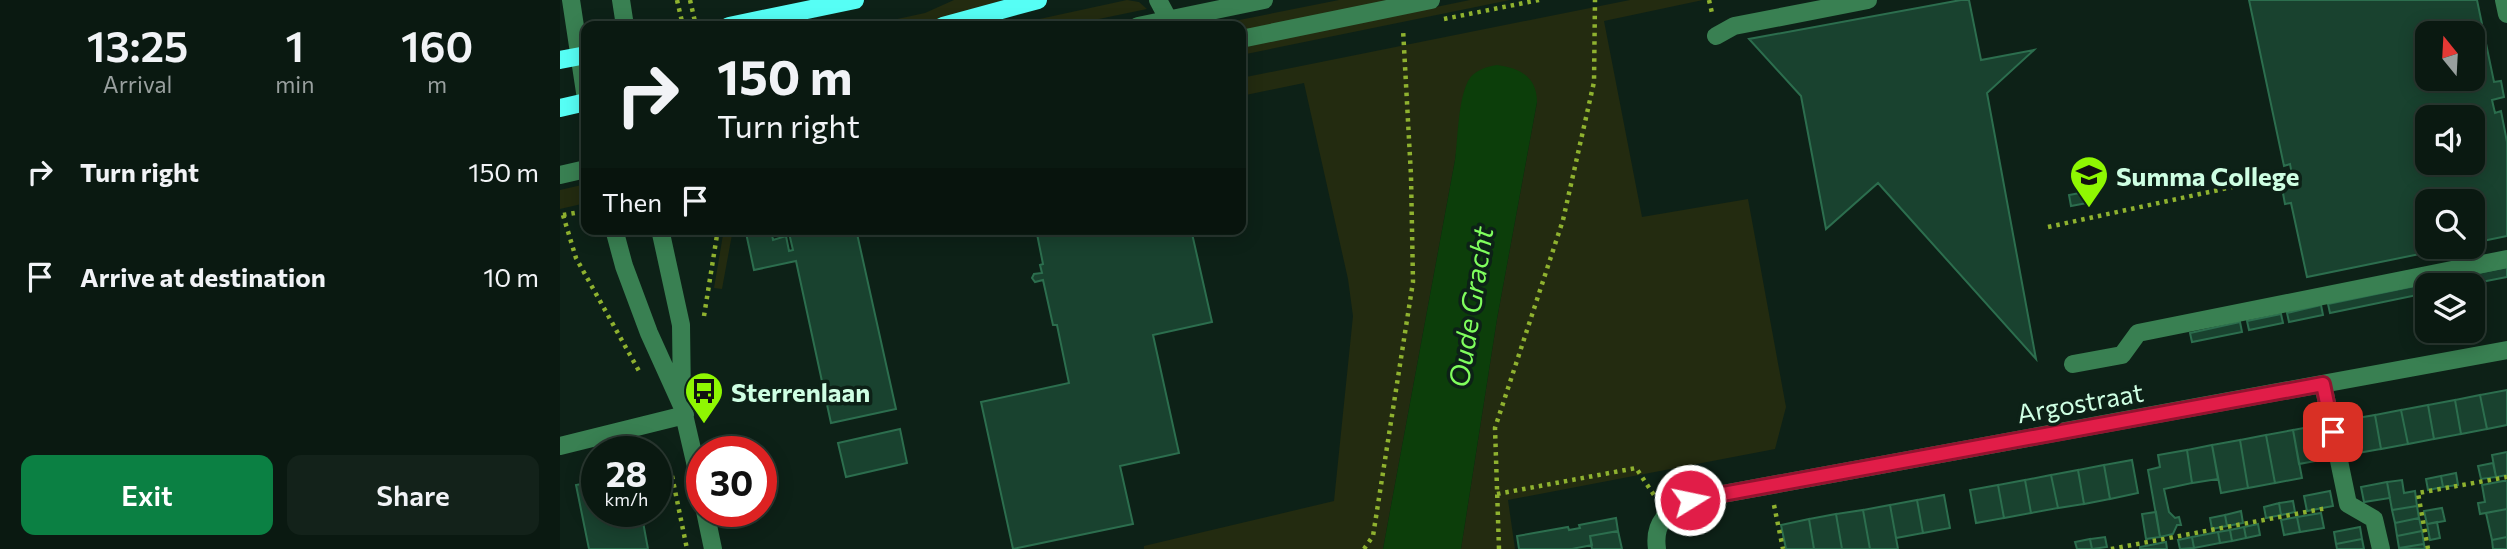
<!DOCTYPE html>
<style>
body{margin:0;font-family:Commissioner,sans-serif;background:#13221a;color:#f1f3f6;height:100vh;display:flex;flex-direction:column;font-size:26px;white-space:nowrap}
*{box-sizing:border-box;margin:0}
p{font-size:23px;color:#99a09f}
.icon{flex:none;width:38px;height:38px;fill:none;stroke:currentColor;stroke-width:2;stroke-linecap:round;stroke-linejoin:round}
.map{position:relative;flex:1;overflow:hidden}
.details{display:flex;flex-direction:column;background:#0a1911;width:560px}
.details>*{flex:none}
.banner{position:absolute;left:21px;top:21px;width:665px;height:214px;border-radius:14px;box-shadow:0 4px 18px #0003,0 0 0 2px #2a3831;background:#0a1911;color:#f1f3f6;overflow:hidden}
.needle{width:46px;rotate:342deg}
.fabs{position:absolute;left:1855px;top:21px;display:grid;gap:14px}
.fabs a{display:grid;place-items:center;width:70px;height:70px;border-radius:14px;background:#0a1911;box-shadow:0 4px 18px #0003,0 0 0 2px #2a3831;font-size:35px}
.speed{position:absolute;left:21px;top:436px;display:flex;gap:14px;font-size:35px;font-weight:700;text-align:center}
.speed>*{display:grid;place-content:center;width:91px;height:91px;border-radius:50%;background:#0a1911;box-shadow:0 4px 18px #0003,0 0 0 2px #2a3831;line-height:1}
.speed small{font-size:18px;font-weight:400}
.speed .limit{border:10px solid #d22;background:#fff;color:#111}
.pin{position:absolute;display:grid;place-items:center;width:60px;height:60px;color:#fff;margin:-30px;border-radius:14px;box-shadow:0 4px 10px #0006}
.me{position:absolute;width:77px;margin:-38px;rotate:80deg;stroke-linejoin:round;filter:drop-shadow(0 0 5px #0008)}
.turn{display:flex;align-items:center;gap:24px;height:147px;padding:0 21px;font-size:32px}
.turn .icon{width:91px;height:91px;stroke-width:2.5}
.turn b{display:block;font-size:49px;line-height:60px}
.then{display:flex;align-items:center;height:66px;padding:0 21px;background:#0003;gap:14px;font-size:26px}
.eta{display:flex;justify-content:space-evenly;align-items:center;height:119px;text-align:center}
.eta b{font-size:42px;font-weight:600;line-height:49px}
.cta{display:flex;gap:14px;margin-top:auto;padding:14px 21px}
.cta a{flex:1;height:80px;border-radius:14px;background:#0b8043;color:#fff;font-size:28px;font-weight:600;line-height:80px;text-align:center}
.cta a+a{background:#13221a;color:#f1f3f6}
ul{padding:0;list-style:none}
li{display:flex;align-items:center;gap:21px;height:105px;padding:0 21px}
li div{flex:1}
li b{display:block;font-size:26px}
li em{font-style:normal}
main{display:flex;flex:1;min-height:0}
.map>svg:first-child{display:block}
.green{fill:#232b10}
.water{fill:#0c3e0a}
.building{fill:#19422f;stroke:#2c6e4e;stroke-width:2;fill-rule:evenodd}
.lines{fill:none;stroke-linecap:round;stroke-linejoin:round}
.path{stroke:#8fb22f;stroke-width:4.5;stroke-dasharray:3.5 5;stroke-linecap:butt}
.minor{stroke:#398052;stroke-width:18}
.major{stroke:#56fef5;stroke-width:18}
.route-casing{stroke:#92132f;stroke-width:18}
.route{stroke:#e11d48;stroke-width:12}
.labels{text-anchor:middle;dominant-baseline:central;stroke-width:7;stroke-linejoin:round;paint-order:stroke}
.poi-label{font-size:26px;font-weight:bold;fill:#ceffe3;stroke:#0d2117;text-anchor:start}
.street-label{font-size:26px;fill:#ceffe3;stroke:#0d2117}
.water-label{font-size:28px;font-style:italic;fill:#7ffe5d;stroke:#0d2117}
</style>
<main>
<section class="details">
<div class="eta">
<div><b>13:25</b><p>Arrival</p></div>
<div><b>1</b><p>min</p></div>
<div><b>160</b><p>m</p></div>
</div>
<ul>
<li><svg class="icon" aria-label="right" viewBox="0 0 24 24"><path d="M7 20v-9h11M14 6l5 5-5 5"/></svg><div><b>Turn right</b></div><em>150 m</em></li>
<li><svg class="icon" aria-label="arrive" viewBox="0 0 24 24"><path d="M6 21V4h12l-3 4 3 4H6"/></svg><div><b>Arrive at destination</b></div><em>10 m</em></li>
</ul>
<div class="cta"><a>Exit</a><a>Share</a></div>
</section>
<div class="map">
<svg width="1947" height="549" viewBox="0 0 1947 549">
<rect width="100%" height="100%" fill="#0d2117"/>
<!-- green -->
<path class="green" d="M394,0H443L357,26H305L365,13Z
M567,0L579,2L587,9L505,26H415L461,23Z
M779,0H842L681,33V26H649Z
M910,0H950L686,54L685,46Z
M1070,0H1143L1044,21L1082,217L1188,199L1226,407L1215,449L948,500L955,549H901L937,319L977,102L904,97L895,160L823,549H584V546L774,501L793,316L788,279L744,83L681,96V78Z
M26,184V203L0,209V190Z
M164,229H173L162,289L154,288Z"/>
<!-- water -->
<path class="water" d="M937,65C960,68 977,77 977,102L937,319L901,549H823L895,160C898,137 898,101 908,81C914,70 926,67 937,65Z"/>
<!-- building -->
<path class="building" d="M1401,0H1409L1421,60L1474,50L1427,93L1476,359L1318,183L1266,229L1241,96L1189,39Z
M1689,0H1917L1934,82L1941,81L1944,97L1932,100L1935,113L1941,111L1947,142V236L1913,243V201H1867V247H1894L1747,277L1731,203L1725,204L1722,188L1734,185L1730,164L1724,166ZM1867,33H1913V79H1867ZM1867,117H1913V163H1867Z
M1525,192L1527,203L1511,206L1509,195Z
M201,229H211L213,240L226,236L229,251L233,250L229,233L246,229H296L336,409L271,423L236,261L194,270L186,233Z
M476,229H631L652,322L593,335L619,453L560,466L573,524L453,549L421,402L509,383L497,325H493L483,280L475,282L472,278L474,274L482,273L480,265L483,264Z
M1947,267V277L1906,285H1867V293L1770,313L1768,304Z
M1761,305L1763,315L1729,322L1727,313Z
M1721,314L1723,323L1689,330L1687,321Z
M1680,322L1682,332L1632,342L1630,333Z
M1947,390V425L1927,429L1920,395Z
M1920,395L1927,429L1901,434L1895,400Z
M1895,400L1901,434L1874,439L1868,405Z
M1868,405L1874,439L1848,444L1841,410Z
M1841,410L1848,444L1821,449L1815,415Z
M1815,415L1821,449L1792,454L1786,420Z
M1760,425L1766,459L1739,464L1733,430Z
M340,429L347,463L286,477L278,443Z
M1733,430L1742,478L1715,483L1706,435Z
M1706,435L1715,483L1688,488L1680,440Z
M1680,440L1688,488L1661,493L1652,445Z
M1652,445L1658,479L1632,483L1627,450Z
M1627,450L1632,483L1604,489L1609,512L1615,518L1619,517L1621,525H1617L1613,534L1600,537L1588,470L1600,467L1598,455Z
M1947,452V475L1936,477L1932,455Z
M1572,460L1578,493L1550,499L1544,465Z
M1933,463L1936,477L1921,479L1918,466Z
M1544,465L1550,499L1524,504L1518,470Z
M1518,470L1524,504L1498,508L1491,475Z
M1896,473L1898,485L1883,487L1881,476Z
M1491,475L1498,508L1471,513L1465,480Z
M1881,476L1883,487L1868,490L1866,479Z
M1465,480L1471,513L1444,518L1438,485Z
M1842,480L1844,493L1855,491L1857,506L1832,510L1827,482Z
M37,481V511H81L88,549H29L16,485Z
M1943,481H1947V509L1920,514L1918,503L1925,502L1922,485Z
M1827,482L1830,498L1804,502L1801,487Z
M1438,485L1444,518L1416,523L1410,490Z
M1770,491L1773,506L1747,511L1744,496Z
M1384,495L1390,528L1363,533L1357,500Z
M1357,500L1363,533L1336,538L1330,505Z
M1733,501L1735,512L1721,515L1719,503Z
M1719,503L1721,515L1706,518L1704,507Z
M1330,505L1338,549H1310L1303,510Z
M1857,506L1859,518L1835,523L1832,510Z
M1882,508L1885,521L1867,524L1864,511Z
M1947,509V537L1932,540L1926,513Z
M1303,510L1310,549H1282L1276,514Z
M1681,511L1683,523L1667,526L1665,515Z
M1596,512L1600,537L1586,539L1582,514Z
M1761,513L1764,528L1740,532L1737,517Z
M1276,514L1282,549H1254L1249,519Z
M1665,515L1667,526L1652,529L1650,518Z
M1737,517L1740,532L1724,535L1721,520Z
M1056,518L1058,531L1030,536L1032,545L1012,549H959L957,536L1008,527L1009,530L1020,528L1019,525Z
M1859,518L1862,531L1837,536L1835,523Z
M1249,519L1254,549H1226L1221,525Z
M1877,522L1880,538L1870,540L1867,524Z
M1698,524L1700,535L1686,538L1684,527Z
M1684,527L1686,538L1672,541L1670,530Z
M1800,527L1802,539L1776,544L1774,532Z
M1670,530L1672,541L1660,543L1658,532Z
M1058,531L1062,549H1032L1030,536Z
M1862,531L1864,544L1839,548L1837,536Z
M1658,532L1660,543L1634,548L1632,537Z
M1545,537L1547,547L1532,549L1530,539Z
M1632,537L1634,548L1620,549L1618,540Z
M1947,537V549H1933L1932,540Z
M1530,539L1532,549H1517L1515,542Z
M1802,539L1804,549H1777L1776,544Z
M1606,542L1607,549H1580V547Z
M1864,544L1865,549L1839,548Z"/>
<g class="lines">
<!-- path -->
<path class="path" d="M117,0L123,26
M130,0L136,26
M1149,0L1152,13
M884,19L979,0
M3,215L16,258L79,371
M3,215L26,211
M1488,227L1700,181
M144,316L158,229
M112,476L127,549
M937,494L1076,468L1096,498
M1214,505L1223,549
M804,549L813,536L853,282L851,176L843,29
M939,549L935,428L1003,220L1034,82L1035,0
M1551,549L1767,508
M1868,549L1858,493L1947,477"/>
<!-- minor -->
<path class="minor" d="M11,0L26,99
M61,0L65,26
M598,0L612,26
M1944,0L1947,14
M578,26L704,0
M1156,36L1174,26L1308,0
M681,39L871,0
M0,175L26,169
M54,229L64,266L89,333L122,406L142,492
M100,229L121,325L122,399
M1513,364L1562,355L1578,333L1947,259
M1763,384L1788,504L1814,519L1821,549
M0,446L125,415
M145,511L153,549
M1097,549C1093,521 1108,512 1130,500L1947,350"/>
<!-- major -->
<path class="major" d="M169,26L295,0
M383,26L478,0
M0,60L26,55
M0,108L26,102"/>
</g>
<g class="lines">
<defs>
<path id="route" d="M1130,500L1763,384L1773,432"/>
</defs>
<!-- route casing -->
<use href="#route" class="route-casing"/>
<!-- route -->
<use href="#route" class="route"/>
</g>
<!-- icons -->
<defs>
<symbol id="university-pin" viewBox="-11 -11 22 30"><path d="M0 17L-7.5 6A9.5 9.5 0 1 1 7.5 6Z" fill="#8ff702" stroke="#0d2117"/><path d="M0-5L7-2L0 1L-7-2ZM-4 1L0 2.5L4 1V4Q0 6-4 4Z" fill="#111"/></symbol>
<symbol id="bus-pin" viewBox="-11 -11 22 30"><path d="M0 17L-7.5 6A9.5 9.5 0 1 1 7.5 6Z" fill="#8ff702" stroke="#0d2117"/><path d="M-5-6H5V4H4V6H2V4H-2V6H-4V4H-5ZM-3.5-4V0h7V-4ZM-3.5 1.2v1.5H-2V1.2ZM2 1.2v1.5H3.5V1.2Z" fill="#111"/></symbol>
</defs>
<g fill-rule="evenodd">
<use href="#university-pin" x="1507" y="153" width="44" height="60"/>
<use href="#bus-pin" x="122" y="369" width="44" height="60"/>
</g>
<g class="labels">
<!-- poi labels -->
<g class="poi-label">
<text x="1556" y="175">Summa College</text>
<text x="171" y="391">Sterrenlaan</text>
</g>
<!-- street labels -->
<g class="street-label">
<text transform="translate(1520 402) rotate(-10)">Argostraat</text>
</g>
<!-- water labels -->
<g class="water-label">
<text transform="translate(910 307) rotate(-81)">Oude Gracht</text>
</g>
</g>
</svg>
<div class="fabs">
<a><svg class="needle" viewBox="-14 -14 28 28"><path d="M0-13l5 13h-10z" fill="#e53935"/><path d="M0 13l5-13h-10z" fill="#99a09f"/></svg></a>
<a><svg class="icon" aria-label="sound" viewBox="0 0 24 24"><path d="M4 9h4l5-4v14l-5-4H4zM17 9q2 3 0 6"/></svg></a>
<a><svg class="icon" aria-label="search" viewBox="0 0 24 24"><circle cx="10" cy="10" r="6"/><path d="M15 15l6 6"/></svg></a>
<a><svg class="icon" aria-label="layers" viewBox="0 0 24 24"><path d="M12 4l9 5-9 5-9-5zM3 14l9 5 9-5"/></svg></a>
</div>
<div class="speed"><div>28<small>km/h</small></div><div class="limit">30</div></div>
<div class="pin" style="left:1773px;top:432px;background:#d93025"><svg class="icon" aria-label="arrive" viewBox="0 0 24 24"><path d="M6 21V4h12l-3 4 3 4H6"/></svg></div>
<svg class="me" style="left:1130px;top:500px" viewBox="-20 -20 40 40"><circle r="17" fill="#e11d48" stroke="#fff" stroke-width="3"/><path d="M0-11L8 9 0 5-8 9z" fill="#fff"/></svg>
<div class="banner">
<div class="turn"><svg class="icon" aria-label="right" viewBox="0 0 24 24"><path d="M7 20v-9h11M14 6l5 5-5 5"/></svg><div><b>150 m</b>Turn right</div></div>
<div class="then">Then<svg class="icon" aria-label="arrive" viewBox="0 0 24 24"><path d="M6 21V4h12l-3 4 3 4H6"/></svg></div>
</div>
</div>
</main>
